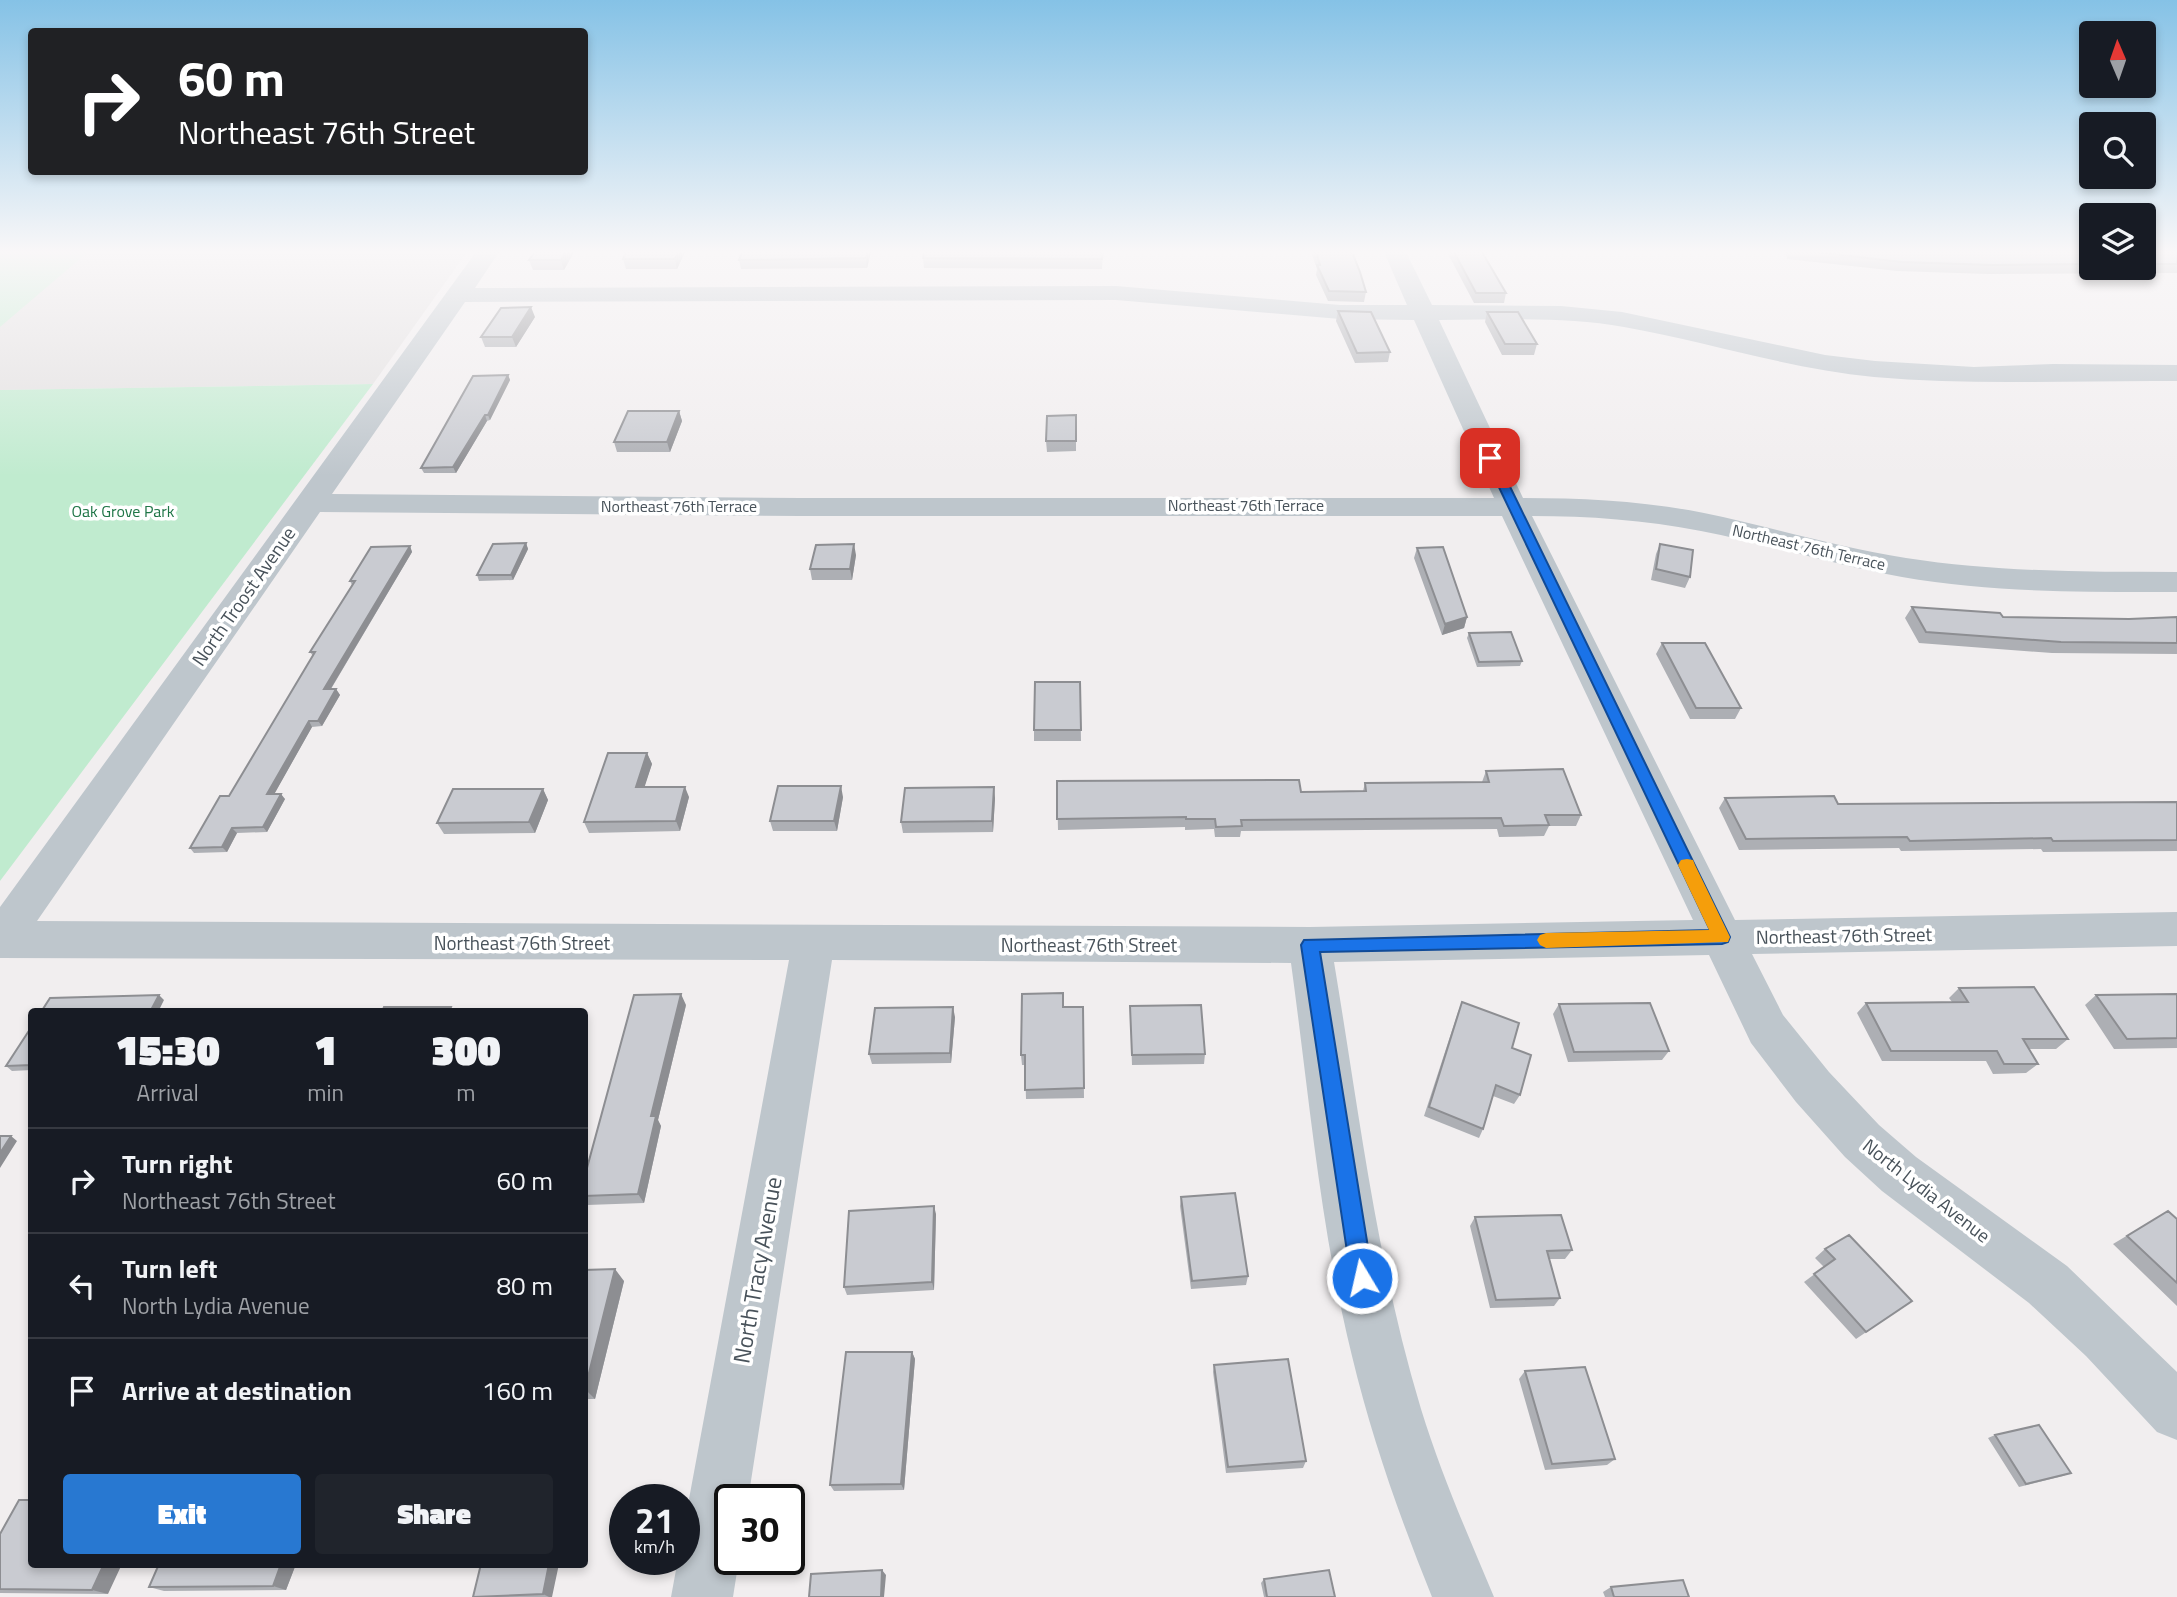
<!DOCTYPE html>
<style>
body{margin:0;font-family:"Titillium Web",sans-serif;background:#20242c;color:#f1f3f6;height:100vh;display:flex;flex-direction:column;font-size:26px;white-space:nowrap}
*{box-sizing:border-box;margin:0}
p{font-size:23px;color:#9ea1a6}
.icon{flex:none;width:38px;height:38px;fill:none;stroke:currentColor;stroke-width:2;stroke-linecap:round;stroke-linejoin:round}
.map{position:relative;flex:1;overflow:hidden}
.side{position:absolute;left:28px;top:1008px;width:560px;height:560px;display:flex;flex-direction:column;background:#171b24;border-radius:7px;box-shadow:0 4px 10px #0003}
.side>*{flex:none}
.guide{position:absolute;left:28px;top:28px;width:560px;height:147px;border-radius:7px;box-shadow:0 4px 10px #0003;background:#202124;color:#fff;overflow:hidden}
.needle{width:46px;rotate:358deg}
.tools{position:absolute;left:2079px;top:21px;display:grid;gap:14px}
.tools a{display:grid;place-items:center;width:77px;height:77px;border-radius:7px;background:#171b24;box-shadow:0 4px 10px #0003;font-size:35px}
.speed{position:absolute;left:609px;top:1484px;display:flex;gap:14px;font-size:35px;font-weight:700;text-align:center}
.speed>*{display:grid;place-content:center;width:91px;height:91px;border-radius:50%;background:#171b24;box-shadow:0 4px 10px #0003;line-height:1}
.speed small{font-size:18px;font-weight:400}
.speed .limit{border:4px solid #111;border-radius:10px;background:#fff;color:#111}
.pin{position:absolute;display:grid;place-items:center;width:60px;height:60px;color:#fff;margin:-30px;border-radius:14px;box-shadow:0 4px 10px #0006}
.me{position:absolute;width:77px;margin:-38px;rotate:351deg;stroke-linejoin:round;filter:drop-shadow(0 0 5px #0008)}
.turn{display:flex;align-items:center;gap:24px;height:147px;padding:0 35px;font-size:32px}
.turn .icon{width:91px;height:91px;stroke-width:2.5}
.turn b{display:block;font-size:49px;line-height:60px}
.eta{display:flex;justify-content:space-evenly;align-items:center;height:119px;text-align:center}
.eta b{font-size:42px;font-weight:800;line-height:49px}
.primary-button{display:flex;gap:14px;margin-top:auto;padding:14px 35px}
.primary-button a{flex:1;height:80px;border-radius:7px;background:#2878d1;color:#fff;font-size:28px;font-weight:800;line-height:80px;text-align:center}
.primary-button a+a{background:#20242c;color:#f1f3f6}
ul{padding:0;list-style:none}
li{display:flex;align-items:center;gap:21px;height:105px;padding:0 35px;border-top:2px solid #363941}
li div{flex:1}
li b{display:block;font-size:26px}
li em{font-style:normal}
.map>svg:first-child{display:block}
.education{fill:#e2e0e0}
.green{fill:#c0ebcf}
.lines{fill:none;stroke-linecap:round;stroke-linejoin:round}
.minor{fill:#bec6cc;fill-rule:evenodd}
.wall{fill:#adafb4}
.shaded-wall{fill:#8d8e92}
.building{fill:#c9cbd1;stroke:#8d8e92;stroke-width:2}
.route{fill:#1a73e8;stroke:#114b97;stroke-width:2}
.slow{fill:#f59e0b}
.labels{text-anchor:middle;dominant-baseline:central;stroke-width:7;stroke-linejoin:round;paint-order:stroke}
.far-street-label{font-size:16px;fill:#48525a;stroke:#fff}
.far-park-label{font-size:16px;fill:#1f7547;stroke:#fff}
.street-label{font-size:19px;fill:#48525a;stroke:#fff}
.near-street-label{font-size:23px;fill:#48525a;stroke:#fff}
</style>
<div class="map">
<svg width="2177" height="1597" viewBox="0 0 2177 1597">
<rect width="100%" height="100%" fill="#f1eeef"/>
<!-- education -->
<path class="education" d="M0,252H467L373,384L0,390Z"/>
<!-- green -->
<path class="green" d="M0,252H88L0,327Z
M373,384L0,881V390Z"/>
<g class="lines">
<!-- minor -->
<path class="minor" d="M476,252H499L475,288L1116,286L1340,305H1407L1384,252H1406L1432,305L1561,306L1622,312L1825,355L1875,361L1974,367L2053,364L2177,365V381C2076,380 1975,386 1874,377C1790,369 1708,342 1624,327C1564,316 1500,320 1439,320L1523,498C1584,498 1644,501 1704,513C1771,527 1838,547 1906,558C1996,572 2087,572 2177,572V592C2085,592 1993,593 1902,577C1834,565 1768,544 1701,531C1645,520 1589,516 1532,516L1735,920L2177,912V946L1752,954L1783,1015L1829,1072L1879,1125L1916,1157L2067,1266L2177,1372V1440L2157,1432L2086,1356L2029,1303L1882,1191L1845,1157L1796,1102L1751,1043L1709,955L1334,962C1359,1112 1377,1264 1421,1409C1441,1474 1468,1535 1494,1597H1432C1400,1518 1372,1439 1352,1356C1320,1227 1309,1094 1291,963L832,960L748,1500H730V1559H739L733,1597H671L678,1559H684V1526L789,960L0,958V907ZM1116,300L1340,319L1414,320L1494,498H800L332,494L465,302ZM320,512L800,516H1502L1693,920L1310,927L37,921Z"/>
</g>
<!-- wall -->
<path class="wall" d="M535,252H574L564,270H533L529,260Z
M626,252H685L677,269H626L623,259Z
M871,252L867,268L741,269L739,260Z
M924,252H1103L1102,269L924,268L923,258Z
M1311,252H1352L1366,292L1364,302L1328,301L1316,275L1317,269Z
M1447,252H1488L1487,255H1484L1506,293L1504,303H1474Z
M1786,252H2091V268H2144V252H2177V273L1988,274L1897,271L1787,259Z
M1338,311L1390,352L1388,362L1355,363L1336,321Z
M1487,312L1537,344L1534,355H1502L1485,322Z
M535,317L516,347H485L481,337Z
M508,375L510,380L490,420L487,421L456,473H424L421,468Z
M679,411L682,421L670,452H617L614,442Z
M1076,415V451L1047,452L1046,441Z
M526,543L528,549L513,580L479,581L477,575Z
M1660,544L1690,577L1685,588L1651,580L1656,554Z
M410,546L412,552L331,689H336L340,695L322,726L312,727L274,794L285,799L267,832L237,833L227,852L194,853L190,848L229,796L313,656L310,652L352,585L350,581Z
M1417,548L1467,617L1464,628L1442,635L1414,558Z
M856,555L852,580H812L810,569Z
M1912,607L2003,617L2129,619L2177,617V654L2052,653L1919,643L1905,618Z
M1469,633L1522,661L1520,666L1477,667L1467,638Z
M1662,643L1741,708L1735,719H1690L1656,654Z
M1080,682L1081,741H1034V730Z
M647,753L652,764L644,787L689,797L680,831L589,833L584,822Z
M1486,771L1581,815L1576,826H1549L1544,836L1499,837L1497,829L1241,831L1240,837H1215L1214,829L1185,830V827L1058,830L1057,781L1301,792L1363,791L1365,783L1482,782Z
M543,789L548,800L535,833L444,834L437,823Z
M843,797L837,831H773L770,821Z
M995,798L993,832L903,833L901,822Z
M1725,798L1838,804L2177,802V851L2043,852L2041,849L1901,851L1899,848L1739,850L1719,808Z
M1959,988L2068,1039L2056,1049H2029L2038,1064L2026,1073L1993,1074L1986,1061H1882L1857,1013L1866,1003L1952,1002L1949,998Z
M2177,994V1048L2114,1049L2085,1005L2096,995Z
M1462,1002L1512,1048L1520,1095L1514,1104L1493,1096L1483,1129L1479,1138L1424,1116L1458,1012Z
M1559,1004L1669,1051L1662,1060L1568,1062L1553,1014Z
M686,1005L658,1120L661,1126L644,1203L587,1205L584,1202V1179Z
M1130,1006L1205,1054L1204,1064L1132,1065Z
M1063,1007H1083L1084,1098L1026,1099L1025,1065H1022L1021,1055Z
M955,1017L951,1063L872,1064L869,1054Z
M32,1026V1070L12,1071L6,1066Z
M1181,1197L1248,1276L1246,1285L1191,1289L1180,1206Z
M2168,1211L2177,1219V1306L2113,1244Z
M936,1214L934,1290L847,1295L844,1287Z
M1475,1217L1572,1250L1565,1259H1549L1560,1298L1554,1306L1490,1308L1470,1226Z
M1825,1249L1912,1301L1856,1339L1804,1282L1824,1267L1815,1258Z
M584,1270L624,1281L595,1399H584Z
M912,1352L915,1359L904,1490L834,1491L830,1485Z
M1214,1365L1306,1461L1303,1468L1226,1473L1213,1372Z
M1525,1371L1615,1459L1607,1465L1545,1470L1519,1379Z
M1995,1435L2071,1473L2063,1476L2019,1487L1988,1438Z
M0,1534L108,1594L0,1593Z
M296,1564L286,1590L164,1591L149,1587Z
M481,1564L552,1597H473Z
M1264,1579L1335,1597H1264L1261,1583Z
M1611,1587L1689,1597H1605L1603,1592Z"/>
<!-- shaded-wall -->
<path class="shaded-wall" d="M565,252H574L564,270L561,260Z
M678,252H685L677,269L675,259Z
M867,252H871L867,268L866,258Z
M531,307L535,317L516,347L512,337Z
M508,375L510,380L490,420L488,415Z
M679,411L682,421L670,452L667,442Z
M485,415L487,421L456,473L453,467Z
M526,543L528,549L513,580L511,575Z
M854,544L856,555L852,580L850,569Z
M410,546L412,552L327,695L324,689Z
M1467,617L1464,628L1442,635L1445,624Z
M336,689L340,695L322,726L318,721Z
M309,721L312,727L271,800L267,794Z
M647,753L652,764L641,798L636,787Z
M841,786L843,797L837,831L834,821Z
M685,787L689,797L680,831L676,821Z
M994,787L995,798L993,832L992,821Z
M543,789L548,800L535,833L529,822Z
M281,794L285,799L267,832L263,827Z
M232,828L237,833L227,852L222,847Z
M681,994L686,1005L658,1120L661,1126L644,1203L638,1194L651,1116Z
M159,995L164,1000L158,1012H150Z
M953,1007L955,1017L951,1063L950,1053Z
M11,1136L17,1141L0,1168V1153Z
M934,1206L936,1214L934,1290L932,1282Z
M615,1269L624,1281L595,1399L585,1389Z
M912,1352L915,1359L904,1490L901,1484Z
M104,1564H122L108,1594L92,1590Z
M281,1564H296L286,1590L273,1586Z
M549,1564H559L552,1597H549L543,1594Z
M882,1570L886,1575L884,1597H881Z"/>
<!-- building -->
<path class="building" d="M535,252H565L561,260H529Z
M626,252H678L675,259H623Z
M742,252H867L866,258L739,260Z
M924,252H1103L1102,259L923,258Z
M1316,252H1352L1360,272L1366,292L1329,291L1317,265H1320Z
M1454,252H1482L1506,293H1476Z
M1816,252H2091V264L1993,265L1902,262Z
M2144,252H2177V264H2144Z
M531,307L512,337H481L501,308Z
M1338,311L1371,312L1390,352L1357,353Z
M1487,312H1518L1537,344H1505Z
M508,375L488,415H485L453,467L421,468L473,376Z
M628,411H679L667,442H614Z
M1076,415V441H1046L1047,416Z
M526,543L511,575H477L493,544Z
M854,544L850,569H810L816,545Z
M1660,544L1693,550L1690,577L1656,569Z
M410,546L324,689H336L318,721H309L267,794H281L263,827L232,828L222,847L190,848L220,796H229L315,652H310L355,581H350L371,547Z
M1443,547L1467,617L1445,624L1417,548Z
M1912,607L2000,613L2003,617L2129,619L2177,617V643L2061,642L1926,632Z
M1511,632L1522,661L1479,662L1469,633Z
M1662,643H1705L1741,708H1696Z
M1035,682H1080L1081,730H1034Z
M608,753H647L636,787H685L676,821L584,822Z
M1563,769L1581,815H1545L1549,825L1504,826L1501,818L1241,820L1242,826L1216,827L1215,819H1186V817L1057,819V781L1299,780L1301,792L1366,791L1365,783L1489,782L1486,771Z
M778,786H841L834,821H770Z
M994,787L992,821L901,822L905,788Z
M453,789H543L529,822L437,823Z
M1834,796L1838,804L2177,802V840L2053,841L2051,838L1910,841L1907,837L1746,839L1725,798Z
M2034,987L2068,1039H2023L2038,1064H2004L1997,1051H1891L1866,1003L1968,1002L1959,988Z
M1063,993V1007H1083L1084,1088L1025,1090V1055H1021L1022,994Z
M681,994L651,1116H656L638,1194L584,1196V1179L634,995Z
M2177,994V1038L2127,1039L2096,995Z
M159,995L150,1012H41L50,998Z
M1462,1002L1519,1023L1512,1048L1531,1055L1520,1095L1496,1085L1483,1129L1429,1107Z
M1650,1003L1669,1051L1574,1052L1559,1004Z
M1201,1005L1205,1054L1132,1055L1130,1006Z
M384,1007H451L449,1012H382Z
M953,1007L950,1053L869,1054L875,1008Z
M256,1010H317L316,1012H255Z
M32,1026V1065L6,1066Z
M0,1136H11L0,1153Z
M1235,1193L1248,1276L1192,1281L1181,1197Z
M934,1206L932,1282L844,1287L849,1211Z
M2168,1211L2177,1219V1283L2127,1236Z
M1561,1215L1572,1250L1547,1251L1560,1298L1496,1300L1475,1217Z
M1849,1235L1912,1301L1866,1332L1814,1274L1835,1259L1825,1249Z
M615,1269L585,1389H584V1270Z
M846,1352H912L901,1484L830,1485Z
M1288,1359L1306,1461L1228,1467L1214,1365Z
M1585,1367L1615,1459L1552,1464L1525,1371Z
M2039,1425L2071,1473L2026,1484L1995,1435Z
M19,1500H32V1564H104L92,1590L0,1589V1534Z
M159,1564H281L273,1586L149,1587Z
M481,1564H549L543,1594L473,1597Z
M882,1570L881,1597H809L811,1574Z
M1329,1570L1335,1597H1267L1264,1579Z
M1683,1580L1689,1597H1614L1611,1587Z"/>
<!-- sky -->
<linearGradient id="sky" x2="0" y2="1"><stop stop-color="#85c2e6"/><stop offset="0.53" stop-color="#f9f7f8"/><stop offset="1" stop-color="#f9f7f8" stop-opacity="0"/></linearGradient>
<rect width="2177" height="476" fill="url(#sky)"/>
<!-- route -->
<path class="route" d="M1486,456L1496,458L1730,937L1728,942L1722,944L1320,952L1373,1278L1369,1285L1362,1288L1354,1285L1351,1278L1301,945L1304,940L1710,930L1485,458Z"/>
<!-- slow -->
<path class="slow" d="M1687,859L1693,860L1695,865L1730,937L1728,942L1546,948L1540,945L1537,940L1540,935L1546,933L1709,930L1678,865L1681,860Z"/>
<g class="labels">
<!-- far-street labels -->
<g class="far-street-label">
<text x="1246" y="505">Northeast 76th Terrace</text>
<text x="679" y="506">Northeast 76th Terrace</text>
<text transform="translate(1809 547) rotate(13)">Northeast 76th Terrace</text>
</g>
<!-- far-park labels -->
<g class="far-park-label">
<text x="123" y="511">Oak Grove Park</text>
</g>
<!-- street labels -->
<g class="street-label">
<text transform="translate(243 596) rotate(-55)">North Troost Avenue</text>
<text transform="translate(1844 935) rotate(-1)">Northeast 76th Street</text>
<text x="522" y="942">Northeast 76th Street</text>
<text x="1089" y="944">Northeast 76th Street</text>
<text transform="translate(1927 1190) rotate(38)">North Lydia Avenue</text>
</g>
<!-- near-street labels -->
<g class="near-street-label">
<text transform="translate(757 1270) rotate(-80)">North Tracy Avenue</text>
</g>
</g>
</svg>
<div class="tools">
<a><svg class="needle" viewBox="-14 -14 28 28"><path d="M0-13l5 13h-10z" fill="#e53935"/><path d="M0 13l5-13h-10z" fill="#9ea1a6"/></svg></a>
<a><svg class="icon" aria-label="search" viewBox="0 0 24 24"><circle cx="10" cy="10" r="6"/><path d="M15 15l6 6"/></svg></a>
<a><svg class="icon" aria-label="layers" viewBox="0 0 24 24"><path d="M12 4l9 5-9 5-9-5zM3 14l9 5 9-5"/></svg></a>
</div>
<div class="speed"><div>21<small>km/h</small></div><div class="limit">30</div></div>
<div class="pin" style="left:1490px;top:458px;background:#d93025"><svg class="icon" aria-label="arrive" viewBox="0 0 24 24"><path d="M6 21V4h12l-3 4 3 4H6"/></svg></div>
<svg class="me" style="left:1362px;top:1278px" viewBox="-20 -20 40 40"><circle r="17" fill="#1a73e8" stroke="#fff" stroke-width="3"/><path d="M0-11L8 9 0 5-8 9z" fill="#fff"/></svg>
<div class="guide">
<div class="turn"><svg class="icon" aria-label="right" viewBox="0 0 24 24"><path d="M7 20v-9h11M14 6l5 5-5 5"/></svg><div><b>60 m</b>Northeast 76th Street</div></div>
</div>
<section class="side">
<div class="eta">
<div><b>15:30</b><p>Arrival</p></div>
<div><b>1</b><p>min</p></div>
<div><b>300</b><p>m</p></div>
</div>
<ul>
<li><svg class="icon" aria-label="right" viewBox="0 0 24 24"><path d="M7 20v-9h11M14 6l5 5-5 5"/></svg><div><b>Turn right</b><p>Northeast 76th Street</p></div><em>60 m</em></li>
<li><svg class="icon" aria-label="left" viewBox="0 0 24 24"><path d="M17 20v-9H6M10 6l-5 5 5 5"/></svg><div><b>Turn left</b><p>North Lydia Avenue</p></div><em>80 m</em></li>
<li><svg class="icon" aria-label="arrive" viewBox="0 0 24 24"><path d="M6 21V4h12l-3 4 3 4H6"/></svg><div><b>Arrive at destination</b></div><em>160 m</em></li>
</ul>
<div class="primary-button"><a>Exit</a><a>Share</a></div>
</section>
</div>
